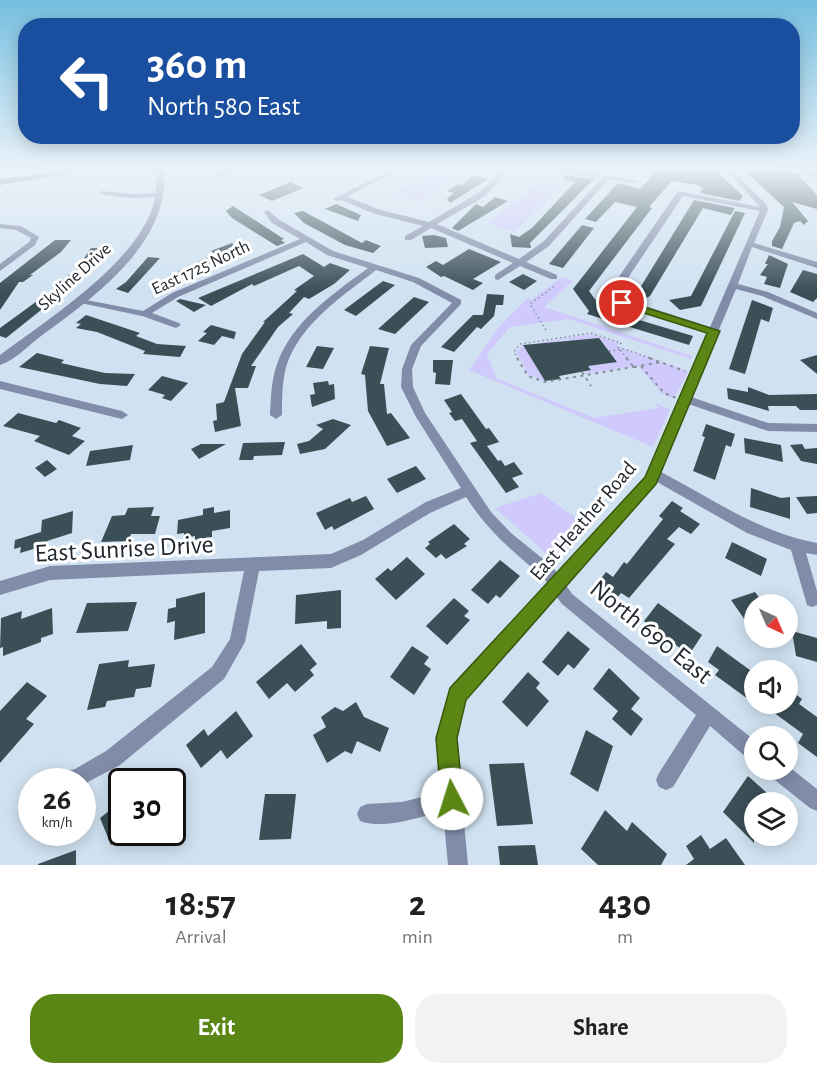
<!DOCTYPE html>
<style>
body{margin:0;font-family:"Alegreya Sans",sans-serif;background:#f2f2f2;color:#202124;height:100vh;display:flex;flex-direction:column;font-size:22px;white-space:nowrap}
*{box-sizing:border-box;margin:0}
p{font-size:20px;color:#757577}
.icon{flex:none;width:33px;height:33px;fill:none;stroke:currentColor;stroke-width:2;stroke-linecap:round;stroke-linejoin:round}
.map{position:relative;height:865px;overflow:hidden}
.sheet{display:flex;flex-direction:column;background:#fff;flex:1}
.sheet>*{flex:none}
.banner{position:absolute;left:18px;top:18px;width:782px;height:126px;border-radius:24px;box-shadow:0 3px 15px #0003;background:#1a4fa0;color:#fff;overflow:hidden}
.needle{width:39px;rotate:136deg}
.tools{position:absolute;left:744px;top:594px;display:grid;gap:12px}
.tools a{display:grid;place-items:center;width:54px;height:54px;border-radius:50%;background:#fff;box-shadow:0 3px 15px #0003;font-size:30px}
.speed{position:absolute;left:18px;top:768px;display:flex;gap:12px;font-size:30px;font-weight:700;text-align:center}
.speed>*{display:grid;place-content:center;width:78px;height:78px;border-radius:50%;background:#fff;box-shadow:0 3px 15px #0003;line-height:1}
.speed small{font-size:15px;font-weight:400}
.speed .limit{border:3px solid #111;border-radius:9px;background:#fff;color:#111}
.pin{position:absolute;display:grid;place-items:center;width:51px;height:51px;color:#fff;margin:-26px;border:3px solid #fff;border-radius:50%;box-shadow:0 2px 6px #0007}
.me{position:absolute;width:66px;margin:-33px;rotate:355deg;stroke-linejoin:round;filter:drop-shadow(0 0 4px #0008)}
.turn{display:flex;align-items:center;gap:21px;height:126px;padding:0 30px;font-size:27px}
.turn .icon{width:78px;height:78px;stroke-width:2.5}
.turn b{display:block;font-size:42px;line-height:51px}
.eta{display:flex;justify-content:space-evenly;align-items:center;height:102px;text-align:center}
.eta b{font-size:36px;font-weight:700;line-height:42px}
.button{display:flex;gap:12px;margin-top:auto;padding:12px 30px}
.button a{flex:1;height:69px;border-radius:24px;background:#598614;color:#fff;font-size:24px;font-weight:700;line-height:69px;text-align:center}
.button a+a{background:#f2f2f2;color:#202124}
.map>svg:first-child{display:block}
.green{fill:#d0cafc}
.building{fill:#3b4f57}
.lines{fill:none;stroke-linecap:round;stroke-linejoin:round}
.path-far1{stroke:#84919c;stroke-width:1.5;stroke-dasharray:1.5 3;stroke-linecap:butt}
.path{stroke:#84919c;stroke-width:2;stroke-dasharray:3 4.5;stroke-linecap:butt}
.minor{fill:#818ca8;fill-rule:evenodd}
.tertiary{fill:#818ca8;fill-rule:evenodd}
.secondary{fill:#55658b;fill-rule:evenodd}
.route{fill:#598614;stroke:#3a570d;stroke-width:1.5}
.labels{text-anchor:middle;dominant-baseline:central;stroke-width:6;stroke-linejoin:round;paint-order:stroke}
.far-street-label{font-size:18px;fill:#23292f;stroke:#fff}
.street-label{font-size:21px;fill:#23292f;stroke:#fff}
.near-street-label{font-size:26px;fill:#23292f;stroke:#fff}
</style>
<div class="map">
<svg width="817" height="865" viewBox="0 0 817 865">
<rect width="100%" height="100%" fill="#d0e2f1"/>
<!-- green -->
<path class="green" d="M434,170H501L496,176L467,172L419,202L393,194Z
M540,182L561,187L514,232L487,223Z
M562,277L573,281L544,307L692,356L691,359L569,319L510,327L487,354L496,378L594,418L658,408L655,403L670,409L653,447L469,370L502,323L528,298L531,300Z
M592,334L619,343L617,346L688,371L674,399L661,393L638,366L585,374L584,372L591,370L588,366L617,361L599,338L571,342L568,339L540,345L539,342Z
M523,345L545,381L529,375L516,352Z
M541,493L588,527L561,556L555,558L547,554L495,508Z"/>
<!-- building -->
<path class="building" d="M657,170H715L743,196L740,201L700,193L703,188L697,185L672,181L649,207L652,208L589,291L602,309L693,336L689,345L587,314L589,311L573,289L637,207L615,202L596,222L585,219L618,183L640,189Z
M744,170H763L767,173L773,170H784L795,173L801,175L799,176L817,195V209L792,202L808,221L804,225L800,221L794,223L782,249L772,246V241L780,227L784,207Z
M473,175L488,179L450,203L447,199L454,193L447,191L459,184L463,185Z
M565,175L594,179L530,243L531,248L512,247L510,234L519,237L532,228L575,182L564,180Z
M291,182L303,188L272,201L259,195Z
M495,197L508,201L458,231L452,228L476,204L483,207Z
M694,200L735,208L731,215L703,208L650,296L645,299L635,296Z
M336,204L361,215L358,221L325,209Z
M233,206L284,239L281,240L285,243L277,246L232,218L226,211Z
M303,211L362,243L366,240L381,246L373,253L345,245L304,223L294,213Z
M735,211L745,213L701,306L680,310L669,300L691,296Z
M582,225L594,228L563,268L549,264Z
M434,235L446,238L448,247L425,248L422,236Z
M55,240H71L61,252L30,275H33L23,282H19L0,310V283Z
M232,243L241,249L237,250L239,252L222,259L211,251Z
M91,248H104L84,273L85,275L6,338L0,336V328L62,283L59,282L76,270Z
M469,249L501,262L473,279L483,283L473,290L444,276L441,277L426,267L436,261L443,265Z
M303,254L324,267L330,263L350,270L334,284L309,299L304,297L289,313L293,314L278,327L251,366H256L248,388H235L241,426L215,432L213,421L217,420L216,404L224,402L242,354L265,322H263L297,291L294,290L314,276L299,266L254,286L252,284L211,306L198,298Z
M769,255L788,264L780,288L764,284L767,277L760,275L768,264H765Z
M210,256L214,262L187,278L176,273Z
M148,257L160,258L128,293L116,289L126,282Z
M803,270L817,274V298L813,302L790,292Z
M523,274L537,281L524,290L509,282Z
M383,281L395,285L356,316L344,310Z
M487,294L504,295L503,305H496L494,316L481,329L477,327L454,352L441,347L473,315H483Z
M414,297L429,302L395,334L378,329Z
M180,299L206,305L194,312L176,301Z
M752,300L773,308L769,322L761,319L745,374L729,369Z
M86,315L140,333L136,336L157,344L186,346L180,357L143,354L145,351L97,332L76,328L81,324L76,323Z
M211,325L236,332L234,339L222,336L214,345L198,341L207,333L203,332Z
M599,338L617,362L588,366L591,370L559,376L561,379L545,381L523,345Z
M317,346L334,348L323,369L306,367Z
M370,346L389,348L380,384H384L387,414L391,413L410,438L387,446L368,411L365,375L361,374Z
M37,353L64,360L61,363L105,373L135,374L127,386L100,384L19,367Z
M817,355V374L800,360Z
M433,360H453L450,385L435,384L436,373L433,372Z
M162,376L188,383L171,401L162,398L165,395L148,390Z
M328,381L329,385L334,384L335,399L312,407L310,395L315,394L313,383Z
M748,387L769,395L817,394V410H800L796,406H768L769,411L728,399L727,388L748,392Z
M461,394L486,429L489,428L499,442L487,446L498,461L501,460L505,466L514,462L523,474L512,478L519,487L506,493L470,443L477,441L462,419L455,421L449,413L452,412L444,400Z
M18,413L56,423L59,420L81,428L72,436L85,441L69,455L34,441L40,436L3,426Z
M333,419L351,425L325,449L300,454L297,444L309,441L323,429L316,425Z
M706,424L735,434L731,447L726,445L715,480L693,471L705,437L702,436Z
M744,438L781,445L783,462L745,453Z
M285,442L282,455L254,456L253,460H239L243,443Z
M201,444H226L199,459L191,449Z
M802,444L805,449L817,448V464L801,461L790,445Z
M133,445L130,460L86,466L90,451Z
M47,460L57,469L45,477L35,468Z
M416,466L426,479L397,493L387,479Z
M751,488L781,498L790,497V519L750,507Z
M366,496L374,509L334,530L332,526L325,530L316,513L350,498L352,502Z
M817,496V513L807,514L796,497Z
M672,501L683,508L680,511L700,524L691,534L679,527L667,539L675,544L629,598L621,593L616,599L596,585L606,572L613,577L624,562L627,564L663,519L659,516Z
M154,507L151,516H160L155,534H131L129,541L101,542L112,516L125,515L128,508Z
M214,507V513L230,510V528L212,531V537L195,540V536L184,538V533L177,534L178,520L203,515V509Z
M73,511L72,533L47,541V545L20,553L21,547L14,549L15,540L41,532L42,520Z
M454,524L470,539L464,544L467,546L446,559L441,554L436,558L425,548L430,544L428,542Z
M732,542L767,559L761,576L725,558Z
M407,557L425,574L396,600L375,579L388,568L391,571Z
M500,560L520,576L500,598L496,595L488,604L471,590Z
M341,590V628L327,629V621L295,624L296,595Z
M205,592V633L174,640L175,621L167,623L168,609L176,607V599Z
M755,592L764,604H754V633L731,600Z
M454,598L469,611L464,616L470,620L447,645L426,626Z
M137,602L128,631L76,633L87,603Z
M658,603L702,635L689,655L644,621Z
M52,608L53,634L41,638V642L3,656V647L0,648L1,618L22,611L21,619Z
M568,631L590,649L574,669L568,664L558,676L542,662Z
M792,631L817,638V662L796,656Z
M301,644L317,664L310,670L314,675L295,692L287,683L269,699L256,682Z
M412,646L429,657L424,664L431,669L414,695L390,677Z
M717,646L754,673V687L748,699L715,675L719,670L708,662Z
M129,660L128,667L155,664L151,687L136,689L134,697L107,701L105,707L87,710L99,664Z
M609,668L640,698L631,709L643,719L631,736L612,719L618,711L593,689Z
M528,672L540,683L536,688L549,701L527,727L502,702Z
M27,682L47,696L26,719L34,724L0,763V711Z
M788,689L802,699L799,704L817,717V757L798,743L803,734L762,704H788Z
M356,702L364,717L389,728L380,752L357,741L352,754L345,751L327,763L313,735L326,727L321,717L335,707L343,711Z
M236,711L253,736L227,759L221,750L201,768L186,745L204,729L208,736Z
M586,730L613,746L598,792L570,774Z
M524,763L533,824L497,826L489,764Z
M748,776L777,802H754V843L723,812Z
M265,794H296L291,839L259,840Z
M122,801V836L111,845L100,818Z
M605,810L627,831L632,822L667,854L661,865H598L581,849Z
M701,835L710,849L726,838L745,865H686L694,859L686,846Z
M535,845L538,865H500L498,846Z
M76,850V865H38V864Z"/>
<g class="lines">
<!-- path-far1 -->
<path class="path-far1" d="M546,330L530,304L556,285
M609,351L624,349L653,359
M518,359L514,352L520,344L591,333L621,343L618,348L628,359"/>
<!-- path -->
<path class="path" d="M517,358L528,376L545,382L634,367
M626,358L634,367
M649,358L685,371
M641,366L664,393L676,398
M634,367L661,362
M582,372L591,386"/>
<!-- minor -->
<path class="minor" d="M233,170H242L221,177L218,175Z
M391,170H398L347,197L381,210L429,222L478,193L504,170H510L484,197L437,224L519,259L543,242L602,178L558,172L555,170H569L639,181L636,183L609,179L549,246L526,262L557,275V279H551L520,266L498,280L495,279V275L513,263L431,228L411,240H405V236L423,226L375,214L341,200L337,201L333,199Z
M726,170H732L767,205L768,210L754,243L817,262V268L752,247L738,284L768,292L817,313V319L762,296L736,289L691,397L768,423L817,424V432L768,431L688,404L661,472C713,499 758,532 817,543V555L806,553L817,591V605L812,607L807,605L791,550L747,533L657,482L566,585L572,594L754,740V760L747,758L710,726L673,787L666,790L659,787L656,780L659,773L696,715L562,604L556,596L465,699L456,738L468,865H448L443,811C420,817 383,830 360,821L357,814L360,807L367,804L402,802L442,792L438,738L451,689L548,584L543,577C512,551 488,531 466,497L430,513L361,555L331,568L259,571L245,642L224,679L120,765L82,785V782H52L54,774L75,769L106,751L212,667L230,639L244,571L50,580L0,595V581L50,566L331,554L363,540L426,502L461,488L416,417L401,387L402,369L411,345L452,303L413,282L376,270C343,296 302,322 287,364C282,380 282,398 282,415L276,419L270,415C271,398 271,381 277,364C292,321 333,294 368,268L327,255L306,242L178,297L152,313L179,323L181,325L176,328L142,316L76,302V298L143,311L172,293L300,239L272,223L264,212L268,210L278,219L333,251L419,278L461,300V304L421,346L412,369L413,387L425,413L491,512L511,533L553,567L557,573L646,477L708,332L619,305L609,300L607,294L678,191L760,207ZM683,196L760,211L710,327L617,297V294Z
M796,170H804L817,174V178Z
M101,191L133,194L160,193L164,195L160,197L133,198L104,195L100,193Z
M0,224L21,226L39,237L35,245L0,271V264L29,242L31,238L16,230L0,228Z
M0,381L122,411L128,415L122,419L0,389Z
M788,766L817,789V811L810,808L771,777L769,770H788Z"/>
<!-- tertiary -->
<path class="tertiary" d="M156,170H164C170,244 94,297 41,336C29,345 14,361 0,365V355C47,320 135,264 153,206C157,195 156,182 156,170Z"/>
<!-- secondary -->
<path class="secondary" d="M71,170H90L0,185V179Z"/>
</g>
<!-- sky -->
<linearGradient id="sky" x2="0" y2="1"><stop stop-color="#75bfe0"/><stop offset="0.58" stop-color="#eaf2f9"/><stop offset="1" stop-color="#eaf2f9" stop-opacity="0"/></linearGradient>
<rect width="817" height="291" fill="url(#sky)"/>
<!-- route -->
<path class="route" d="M622,300L720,331L656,484L466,700L457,738L463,799L460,806L452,810L444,806L441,799L436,738L450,688L645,477L707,333L618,305L617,303Z"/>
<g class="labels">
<!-- far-street labels -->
<g class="far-street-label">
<text transform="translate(201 268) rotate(-25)">East 1725 North</text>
<text transform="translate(75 277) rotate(-42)">Skyline Drive</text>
</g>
<!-- street labels -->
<g class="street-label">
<text transform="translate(583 521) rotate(-49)">East Heather Road</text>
</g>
<!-- near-street labels -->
<g class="near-street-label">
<text transform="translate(124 549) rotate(-3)">East Sunrise Drive</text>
<text transform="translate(651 632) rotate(39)">North 690 East</text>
</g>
</g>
</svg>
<div class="tools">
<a><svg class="needle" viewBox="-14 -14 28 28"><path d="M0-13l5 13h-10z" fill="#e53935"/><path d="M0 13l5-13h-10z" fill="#757577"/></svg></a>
<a><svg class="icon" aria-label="sound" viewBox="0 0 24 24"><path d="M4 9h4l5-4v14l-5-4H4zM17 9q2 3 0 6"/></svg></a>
<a><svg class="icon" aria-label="search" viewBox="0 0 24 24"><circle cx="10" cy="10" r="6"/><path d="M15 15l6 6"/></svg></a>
<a><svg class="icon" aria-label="layers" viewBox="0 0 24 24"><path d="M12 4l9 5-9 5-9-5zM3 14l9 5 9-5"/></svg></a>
</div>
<div class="speed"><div>26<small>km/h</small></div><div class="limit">30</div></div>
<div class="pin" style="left:622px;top:303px;background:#d93025"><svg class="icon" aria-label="arrive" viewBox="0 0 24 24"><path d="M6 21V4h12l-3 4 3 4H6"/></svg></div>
<svg class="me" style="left:452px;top:799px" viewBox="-20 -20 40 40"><circle r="19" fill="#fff"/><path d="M0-13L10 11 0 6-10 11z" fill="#598614"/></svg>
<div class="banner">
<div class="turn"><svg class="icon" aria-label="left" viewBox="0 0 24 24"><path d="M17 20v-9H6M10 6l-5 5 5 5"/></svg><div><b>360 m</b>North 580 East</div></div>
</div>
</div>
<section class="sheet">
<div class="eta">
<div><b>18:57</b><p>Arrival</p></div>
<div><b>2</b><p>min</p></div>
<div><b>430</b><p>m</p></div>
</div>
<div class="button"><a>Exit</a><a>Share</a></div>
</section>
